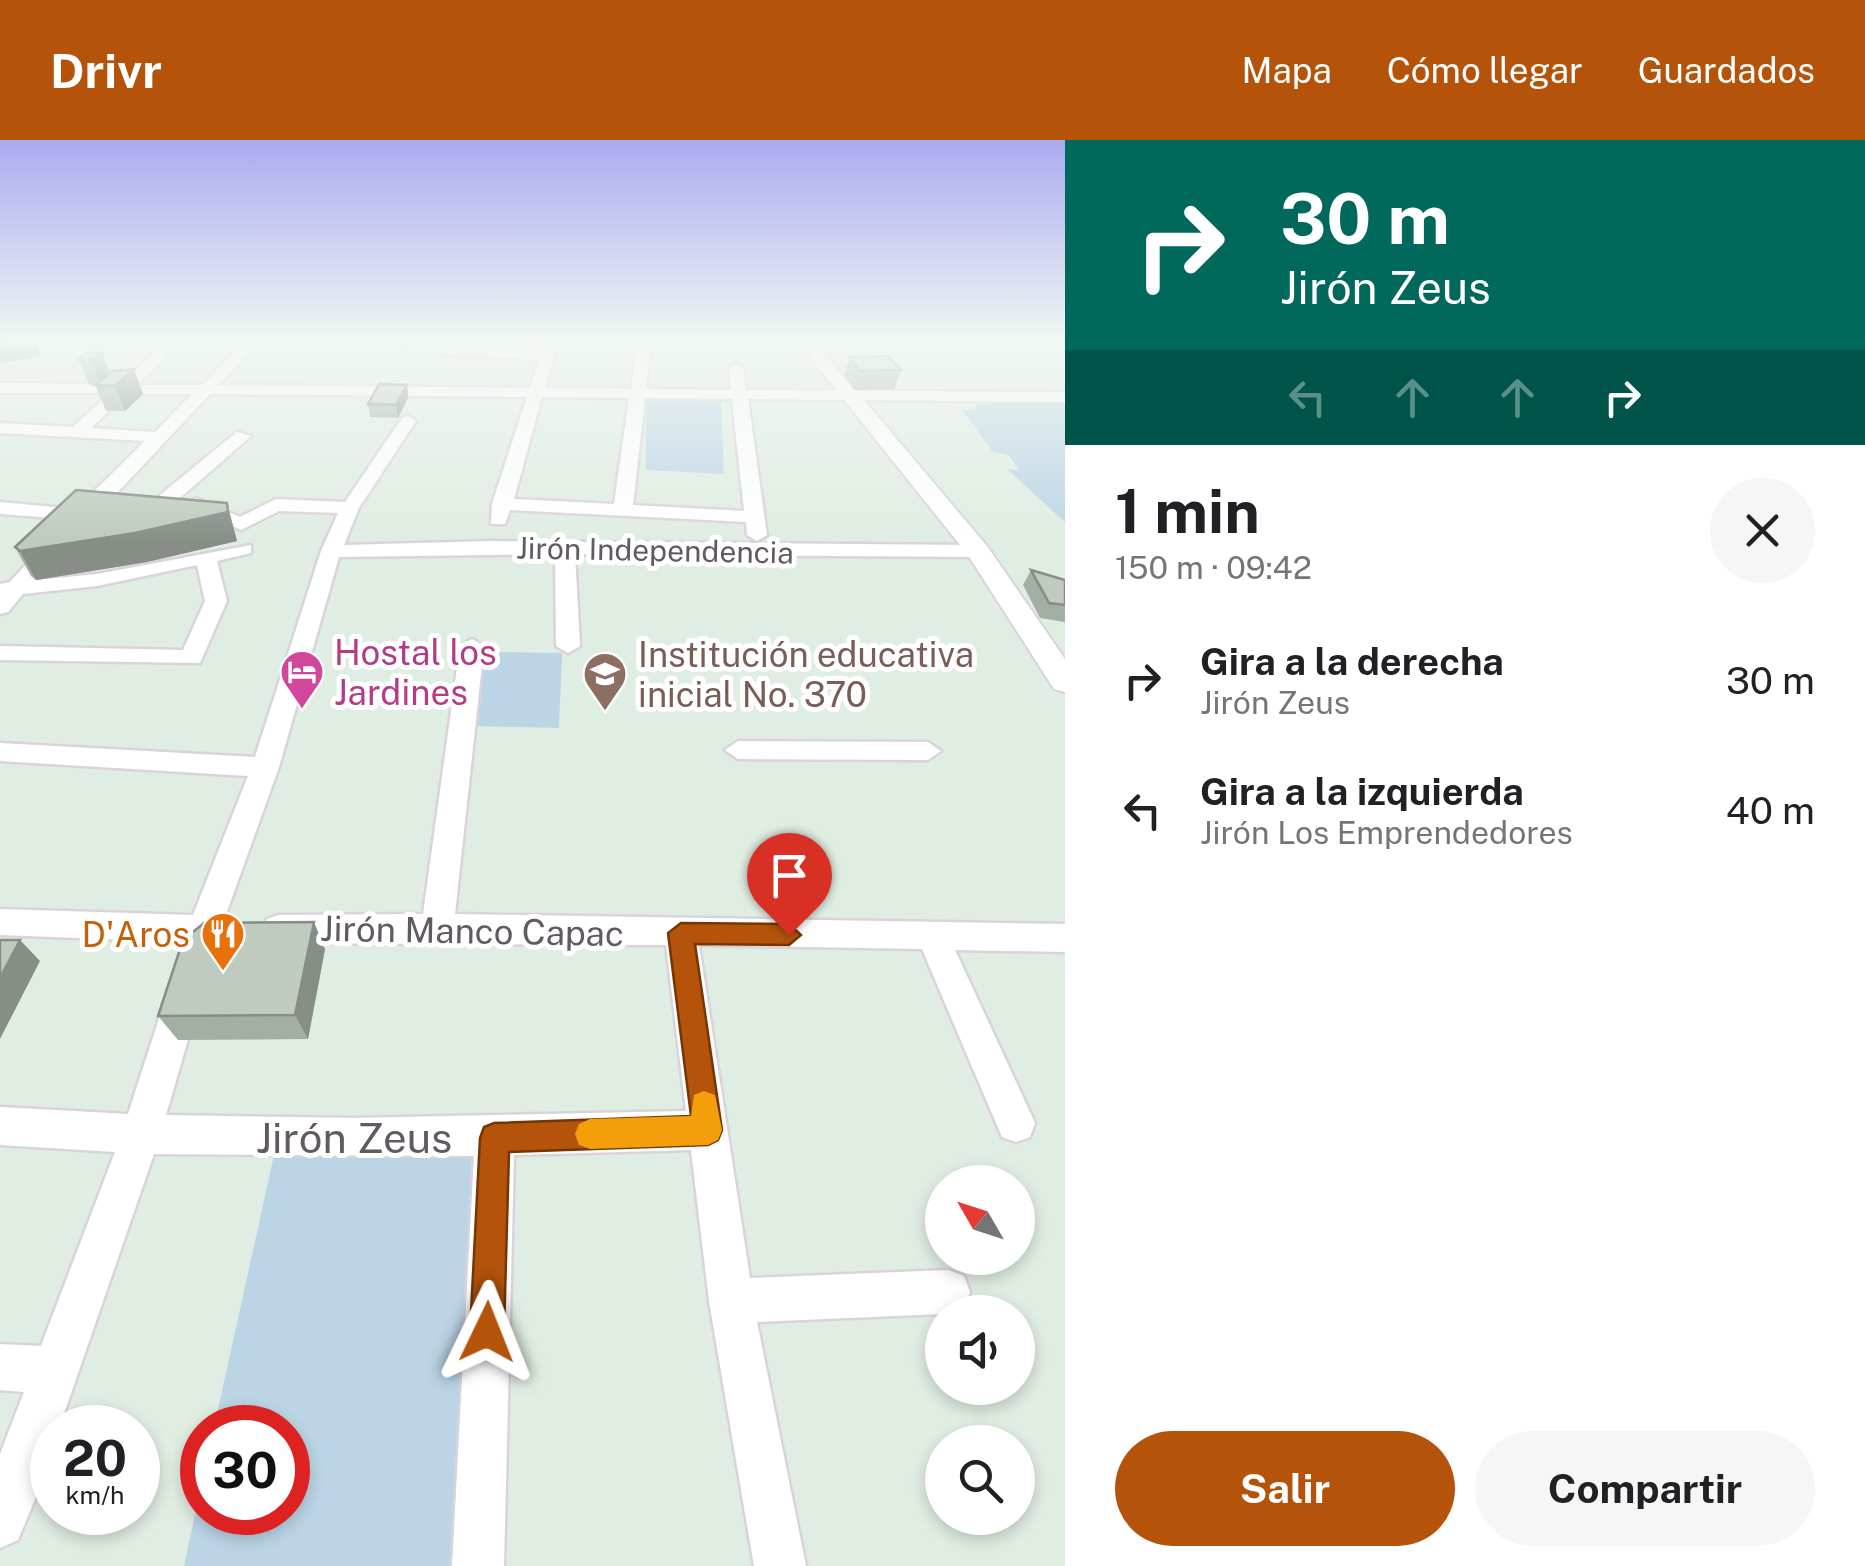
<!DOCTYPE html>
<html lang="es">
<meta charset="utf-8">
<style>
body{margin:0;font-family:"Public Sans",sans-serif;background:#f6f6f6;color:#202124;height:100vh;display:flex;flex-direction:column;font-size:38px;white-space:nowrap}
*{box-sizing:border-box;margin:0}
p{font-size:32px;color:#757577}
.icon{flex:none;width:55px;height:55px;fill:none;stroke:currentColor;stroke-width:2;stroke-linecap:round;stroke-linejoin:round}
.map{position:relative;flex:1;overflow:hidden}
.drawer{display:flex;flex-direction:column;background:#fff;width:800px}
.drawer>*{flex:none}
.hud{background:#00695c;color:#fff;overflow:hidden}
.needle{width:65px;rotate:309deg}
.controls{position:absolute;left:925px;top:1025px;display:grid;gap:20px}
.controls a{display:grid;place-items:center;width:110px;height:110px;border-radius:50%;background:#fff;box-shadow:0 5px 15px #0003;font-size:50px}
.speed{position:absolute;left:30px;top:1265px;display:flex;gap:20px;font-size:50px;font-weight:700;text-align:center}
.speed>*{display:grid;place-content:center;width:130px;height:130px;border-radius:50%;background:#fff;box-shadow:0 5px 15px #0003;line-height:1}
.speed small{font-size:25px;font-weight:400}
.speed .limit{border:15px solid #d22;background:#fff;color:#111}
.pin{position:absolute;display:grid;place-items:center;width:85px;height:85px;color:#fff;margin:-102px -42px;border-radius:50% 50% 50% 0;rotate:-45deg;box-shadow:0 0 10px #0007}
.pin .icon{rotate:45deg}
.me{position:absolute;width:110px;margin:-55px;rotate:2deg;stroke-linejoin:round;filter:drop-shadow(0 0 8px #0008)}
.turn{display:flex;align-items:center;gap:35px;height:210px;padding:0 50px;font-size:45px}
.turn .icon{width:130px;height:130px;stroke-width:2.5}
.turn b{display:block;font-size:70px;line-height:85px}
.lanes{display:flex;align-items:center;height:95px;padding:0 50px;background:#0003;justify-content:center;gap:50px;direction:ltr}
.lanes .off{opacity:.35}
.round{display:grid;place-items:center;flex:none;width:105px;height:105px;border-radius:52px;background:#f6f6f6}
.overview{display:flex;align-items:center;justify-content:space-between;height:170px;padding:0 50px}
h1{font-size:60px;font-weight:700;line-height:75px}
.cta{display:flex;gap:20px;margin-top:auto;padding:20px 50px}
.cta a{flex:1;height:115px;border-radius:60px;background:#b45309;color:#fff;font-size:40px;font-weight:700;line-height:115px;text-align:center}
.cta a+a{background:#f6f6f6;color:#202124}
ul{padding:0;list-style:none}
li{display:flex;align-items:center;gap:30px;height:130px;padding:0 50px}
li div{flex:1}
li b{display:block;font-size:38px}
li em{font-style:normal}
header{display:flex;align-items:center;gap:60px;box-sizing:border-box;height:140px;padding:0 50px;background:#b45309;color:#fff}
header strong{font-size:48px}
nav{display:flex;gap:55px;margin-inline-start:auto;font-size:35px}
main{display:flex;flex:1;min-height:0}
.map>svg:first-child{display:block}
.green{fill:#bbd5e6}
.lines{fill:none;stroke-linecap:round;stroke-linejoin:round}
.minor-casing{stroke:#dbd3da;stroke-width:5}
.tertiary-casing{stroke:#dbd3da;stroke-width:4}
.minor{fill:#fff;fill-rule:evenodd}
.tertiary{fill:#fff;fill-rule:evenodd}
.wall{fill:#a4afa4}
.shaded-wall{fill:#868e86}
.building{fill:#bfcbbf;stroke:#868e86;stroke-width:2.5}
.route{fill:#b45309;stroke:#753606;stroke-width:2.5}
.slow{fill:#f59e0b}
.labels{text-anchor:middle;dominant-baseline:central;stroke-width:10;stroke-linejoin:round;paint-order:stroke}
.far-street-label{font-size:30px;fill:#625962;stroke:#fff}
.hotel-label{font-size:35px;fill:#b23c85;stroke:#fff;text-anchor:start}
.education-label{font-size:35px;fill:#785e54;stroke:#fff;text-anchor:start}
.street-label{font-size:35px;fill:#625962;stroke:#fff}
.food-label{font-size:35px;fill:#c56008;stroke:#fff;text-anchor:end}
.near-street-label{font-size:42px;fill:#625962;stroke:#fff}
</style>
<header>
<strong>Drivr</strong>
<nav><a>Mapa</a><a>Cómo llegar</a><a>Guardados</a></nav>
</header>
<main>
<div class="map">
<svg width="1065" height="1426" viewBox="0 0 1065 1426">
<rect width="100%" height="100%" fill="#e0ede2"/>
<!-- green -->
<path class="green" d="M1065,259V382L1007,329L1019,330L1009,315L993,312L962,270H975L978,260Z
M646,260L721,262L724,334L646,330Z
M482,512L562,513L559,588L473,586Z
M484,1012L470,1426H184L202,1341V1372H288V1288L214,1287L274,1015Z"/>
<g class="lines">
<defs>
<path id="minor" d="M167,201H182L137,245H202L246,201H261L218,245L530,248L538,220L412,212L405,208L412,204L541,211L544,201H558L545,248L631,249L637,201H651L646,249L731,250L729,228L736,224L743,228L746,250L1065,252V262L748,259L767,395L757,401L747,395L746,382L510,370L505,384H491L492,364L527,257L210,254L35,440L97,434L251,405V413L217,421L227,461L200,523L0,520V506L183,510L205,461L197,425L97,446L23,454L8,472L0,474V444L10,442L67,379L0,374V362L76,369L145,301L0,293V283L73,287L110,253H0V243L119,244ZM127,254H192L155,292L91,288ZM542,257L629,258L614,364L514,359ZM645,258L732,259L744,371L633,365Z
M930,201L931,209L921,211L813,213L806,209L813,205Z
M408,276L416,281L359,368L344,405L492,401L978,405L988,411L978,417L575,414L580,506L568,513L556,506L555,414L339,417L279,627L225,777L233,780L238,790L233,800L216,803L166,975L354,978L686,971L666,805L278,803L267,799L262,789L267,779L278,775L423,774L460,506L472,499L484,506L455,774L1065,784V812L955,810L1035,983L1030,997L1016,1002L1002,997L922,809L699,805L750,1138L948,1130L964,1136L970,1152L964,1168L942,1174L757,1182L806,1426H754L709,1161L691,1010L514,1015L504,1426H452L474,1016L154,1014L59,1288H52C52,1325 32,1366 18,1400L0,1408V1314L24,1252L0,1250V1204L41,1206L115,1012L0,1005V967L128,974L184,802L0,795V769L193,775L248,636L0,621V603L255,617L321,411L338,373L279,371L241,390L187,364L196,358L240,377L276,359L345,362L402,278Z
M237,292L251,296L174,363H160V355Z
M738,601L928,602L941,611L928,620L738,619L725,610Z"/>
<path id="tertiary" d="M797,201H814L987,406L1065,519V552L1054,549L968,415Z"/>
</defs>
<!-- minor casing -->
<use href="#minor" class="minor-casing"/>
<!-- tertiary casing -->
<use href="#tertiary" class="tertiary-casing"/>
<!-- minor -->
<use href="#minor" class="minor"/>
<!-- tertiary -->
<use href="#tertiary" class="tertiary"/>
</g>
<!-- wall -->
<path class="wall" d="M102,213L110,233L134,229L143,254L125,271H106L95,245H89L79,220Z
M849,217L901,230L894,249L854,250L844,236Z
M407,245L408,258L398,278L370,277L368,264Z
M227,363L237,401L147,422L36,440L31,436L15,407Z
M1031,430L1065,440V482L1040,478L1023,445Z
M325,809L308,899L178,900L158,876Z"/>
<!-- shaded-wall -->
<path class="shaded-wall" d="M0,201H46L36,203L41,216L0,223Z
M102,213L111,237L101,245L92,220Z
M134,229L143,254L125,271L115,246Z
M407,245L408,258L398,278L396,265Z
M227,363L237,401L147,422L36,440L20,411Z
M314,782L325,809L308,899L295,875Z
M20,800L40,821L0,899V838Z"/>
<!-- building -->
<path class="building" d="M19,201H35V204L0,209V204Z
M85,213H102L92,220H79Z
M888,216L901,230L860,231L849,217Z
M134,229L115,246L95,245L112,231Z
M379,244L407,245L396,265L368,264Z
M76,350L227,363L228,372L135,393L20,411L15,407Z
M1031,430L1065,440V465L1049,463Z
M314,782L295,875L158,876L183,800L204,783Z
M0,800H20L0,838Z"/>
<!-- sky -->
<linearGradient id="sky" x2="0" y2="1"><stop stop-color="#aaabf1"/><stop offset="0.5" stop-color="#f1f7f2"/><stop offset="1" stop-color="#f1f7f2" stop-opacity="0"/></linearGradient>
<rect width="1065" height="401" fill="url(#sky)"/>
<!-- route -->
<path class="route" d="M681,783L789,784L801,795L789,805L695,804L722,990L718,1000L708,1005L509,1012L504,1192L499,1204L487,1209L475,1204L470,1192L480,998L484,987L494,983L691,976L668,793Z"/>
<!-- slow -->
<path class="slow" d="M704,951L715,955L722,990L718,1000L708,1005L590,1009L579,1005L575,994L579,984L590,979L691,976L694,955Z"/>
<!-- icons -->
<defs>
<symbol id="hotel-pin" viewBox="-11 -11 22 30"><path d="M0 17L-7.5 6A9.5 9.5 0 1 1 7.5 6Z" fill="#d1479c" stroke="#fff"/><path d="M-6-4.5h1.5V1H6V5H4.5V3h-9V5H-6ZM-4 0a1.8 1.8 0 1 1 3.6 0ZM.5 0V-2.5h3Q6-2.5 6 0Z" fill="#fff"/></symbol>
<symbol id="school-pin" viewBox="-11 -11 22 30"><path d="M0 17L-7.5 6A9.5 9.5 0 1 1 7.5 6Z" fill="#8d6e63" stroke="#fff"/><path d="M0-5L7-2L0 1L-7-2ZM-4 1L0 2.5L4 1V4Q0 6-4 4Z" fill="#fff"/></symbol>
<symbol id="restaurant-pin" viewBox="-11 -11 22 30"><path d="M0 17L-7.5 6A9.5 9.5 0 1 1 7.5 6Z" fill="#e8710a" stroke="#fff"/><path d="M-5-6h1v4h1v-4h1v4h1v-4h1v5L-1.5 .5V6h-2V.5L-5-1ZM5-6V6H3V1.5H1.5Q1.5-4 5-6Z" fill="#fff"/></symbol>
</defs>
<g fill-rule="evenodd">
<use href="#hotel-pin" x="277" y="507" width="50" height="68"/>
<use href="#school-pin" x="580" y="509" width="50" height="68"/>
<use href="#restaurant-pin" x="198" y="769" width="50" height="68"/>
</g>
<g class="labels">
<!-- far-street labels -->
<g class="far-street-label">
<text transform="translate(655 410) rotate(1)">Jirón Independencia</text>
</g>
<!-- hotel labels -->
<g class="hotel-label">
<text x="334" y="512">Hostal los<tspan x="334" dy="40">Jardines</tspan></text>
</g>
<!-- education labels -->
<g class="education-label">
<text x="638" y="514">Institución educativa<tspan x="638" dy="40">inicial No. 370</tspan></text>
</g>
<!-- street labels -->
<g class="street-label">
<text transform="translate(472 791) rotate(1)">Jirón Manco Capac</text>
</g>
<!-- food labels -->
<g class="food-label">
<text x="190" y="794">D'Aros</text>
</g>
<!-- near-street labels -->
<g class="near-street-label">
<text x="354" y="997">Jirón Zeus</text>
</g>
</g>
</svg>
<div class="controls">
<a><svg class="needle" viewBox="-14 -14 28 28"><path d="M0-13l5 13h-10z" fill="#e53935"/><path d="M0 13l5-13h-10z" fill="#757577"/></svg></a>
<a><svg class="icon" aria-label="sound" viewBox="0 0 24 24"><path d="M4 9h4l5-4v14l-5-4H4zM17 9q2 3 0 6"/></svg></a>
<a><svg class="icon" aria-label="search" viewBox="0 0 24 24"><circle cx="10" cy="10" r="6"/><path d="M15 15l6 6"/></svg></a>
</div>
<div class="speed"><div>20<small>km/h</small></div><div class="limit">30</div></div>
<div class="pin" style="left:789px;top:795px;background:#d93025"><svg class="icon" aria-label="arrive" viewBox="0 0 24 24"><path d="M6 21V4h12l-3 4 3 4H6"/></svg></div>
<svg class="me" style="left:487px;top:1192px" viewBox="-20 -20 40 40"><path d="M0-17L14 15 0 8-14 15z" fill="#b45309" stroke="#fff" stroke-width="4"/></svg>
</div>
<section class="drawer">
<div class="hud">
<div class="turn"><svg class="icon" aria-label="right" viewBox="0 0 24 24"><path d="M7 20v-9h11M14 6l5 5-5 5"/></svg><div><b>30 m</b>Jirón Zeus</div></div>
<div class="lanes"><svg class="icon off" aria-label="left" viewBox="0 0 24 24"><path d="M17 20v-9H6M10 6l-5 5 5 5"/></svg><svg class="icon off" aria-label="ahead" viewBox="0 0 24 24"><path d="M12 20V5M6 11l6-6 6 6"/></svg><svg class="icon off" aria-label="ahead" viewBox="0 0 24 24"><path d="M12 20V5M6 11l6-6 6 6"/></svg><svg class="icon" aria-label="right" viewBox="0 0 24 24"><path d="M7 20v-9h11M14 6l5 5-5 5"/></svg></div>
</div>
<div class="overview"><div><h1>1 min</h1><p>150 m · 09:42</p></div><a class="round"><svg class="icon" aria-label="close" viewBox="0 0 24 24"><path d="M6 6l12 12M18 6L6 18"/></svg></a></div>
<ul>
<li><svg class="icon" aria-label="right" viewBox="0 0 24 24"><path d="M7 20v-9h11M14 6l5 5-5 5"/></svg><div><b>Gira a la derecha</b><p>Jirón Zeus</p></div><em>30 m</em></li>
<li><svg class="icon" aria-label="left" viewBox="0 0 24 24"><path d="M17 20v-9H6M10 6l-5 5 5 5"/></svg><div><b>Gira a la izquierda</b><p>Jirón Los Emprendedores</p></div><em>40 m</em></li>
</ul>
<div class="cta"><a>Salir</a><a>Compartir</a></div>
</section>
</main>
